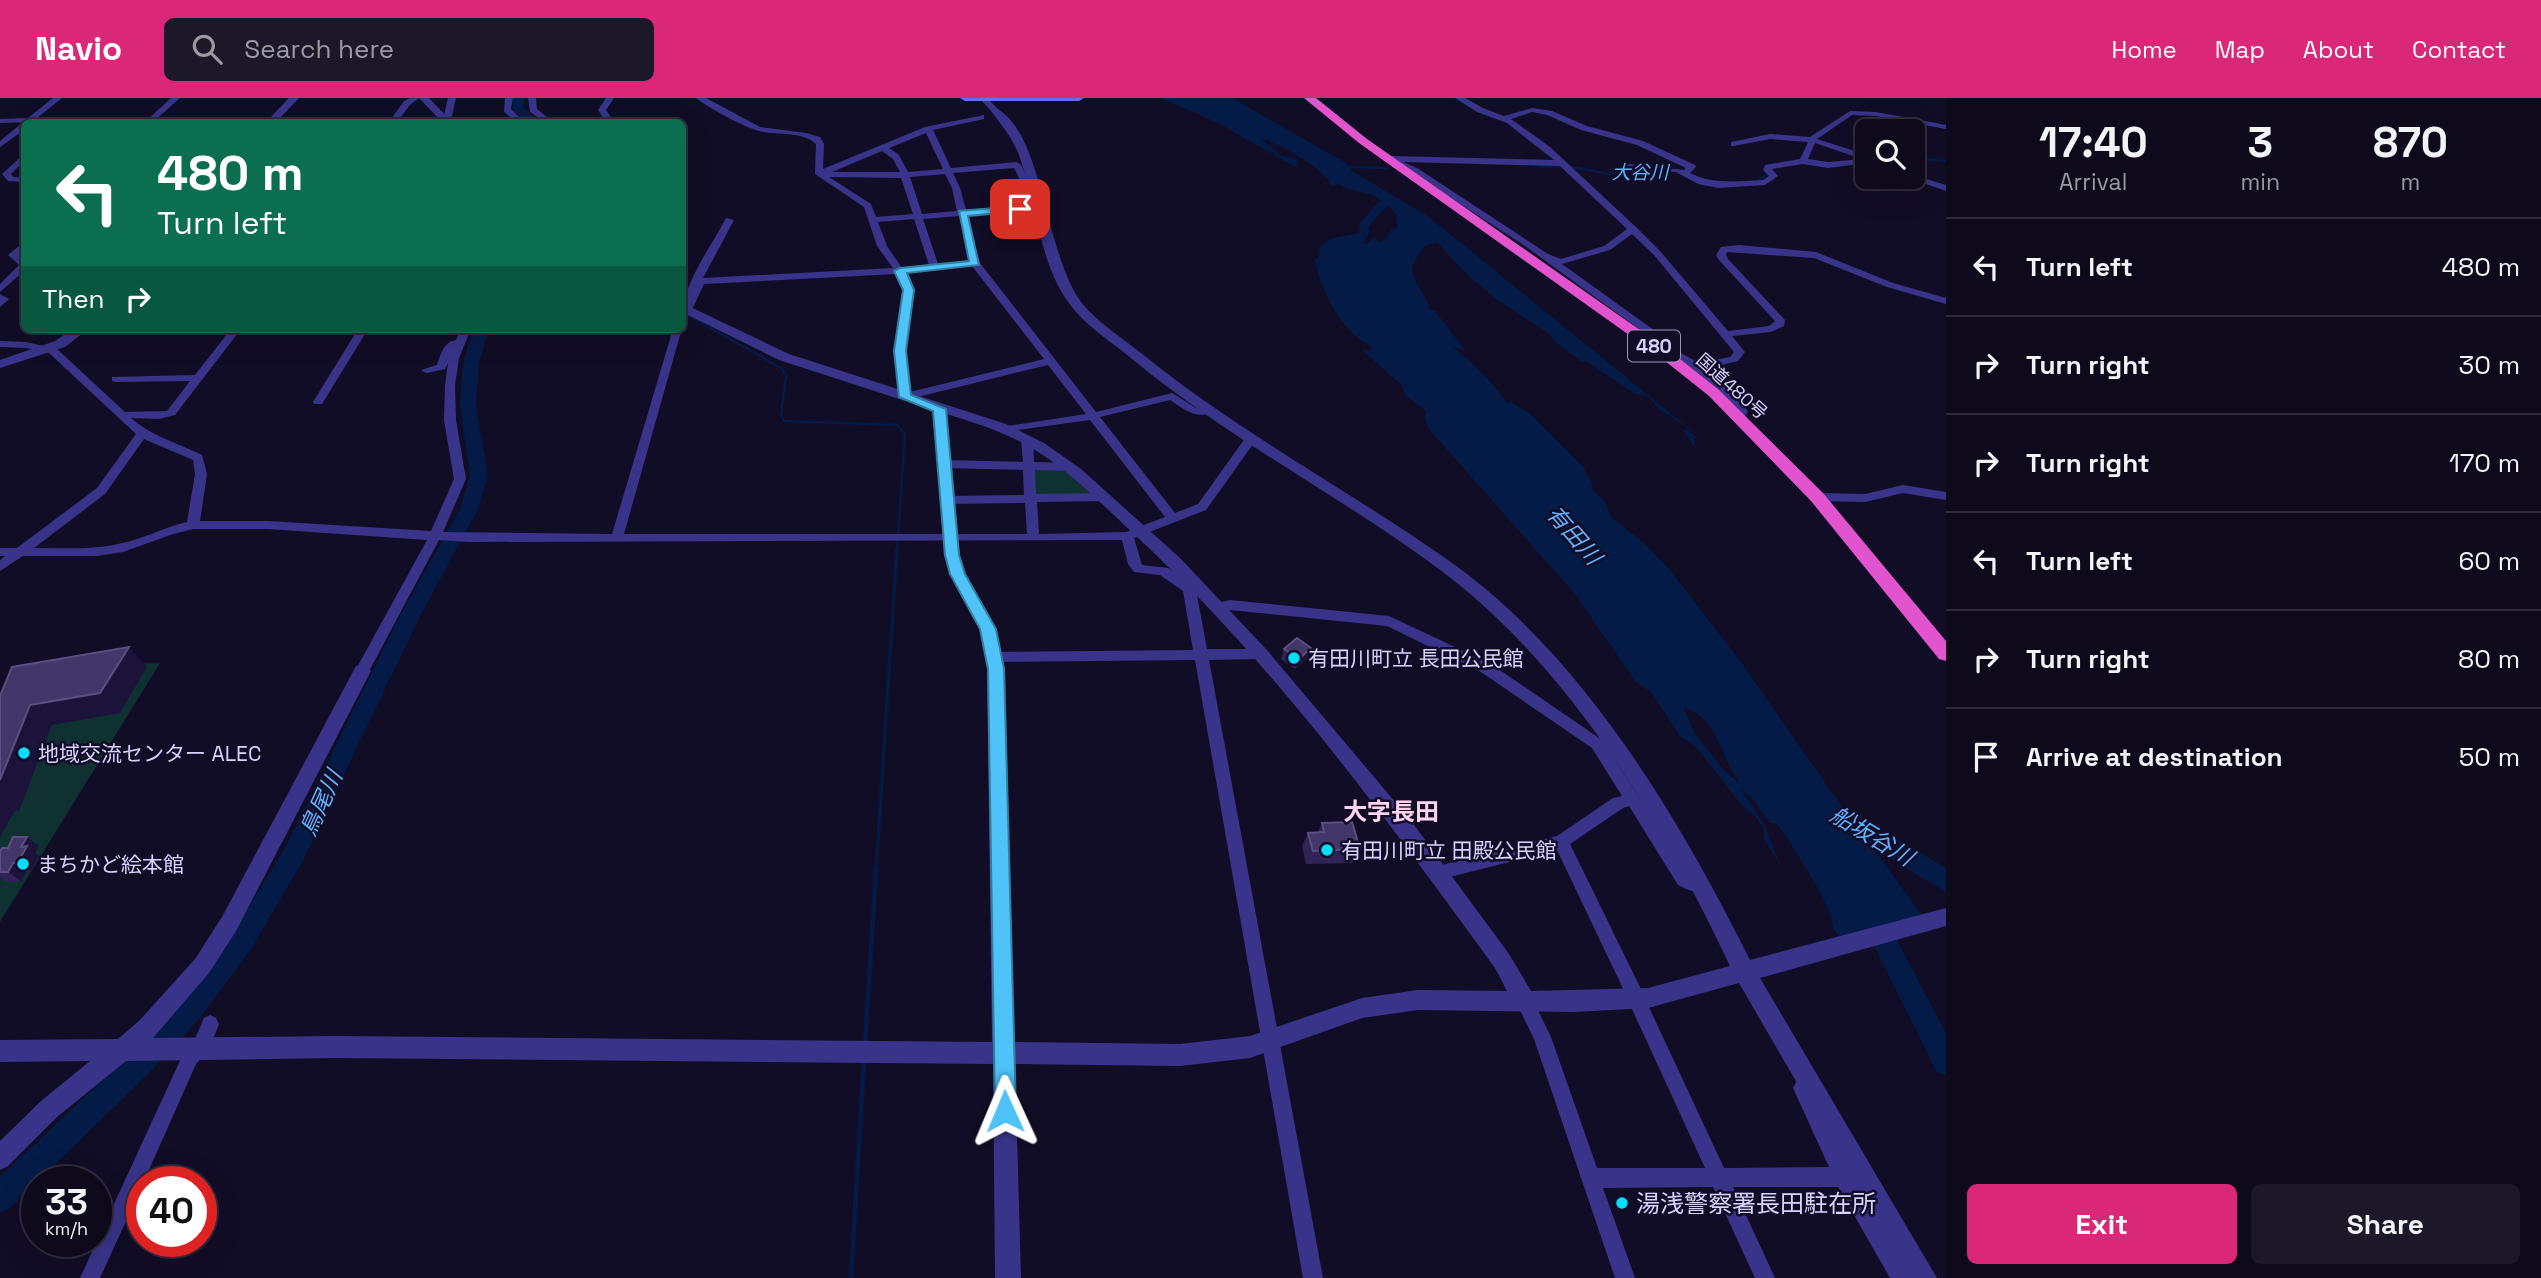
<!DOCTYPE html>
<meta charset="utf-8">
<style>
body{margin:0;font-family:"Space Grotesk","Noto Sans JP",sans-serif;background:#1c1829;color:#f1f3f6;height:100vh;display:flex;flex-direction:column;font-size:26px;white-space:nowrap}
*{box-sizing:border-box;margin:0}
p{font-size:23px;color:#9b9aa3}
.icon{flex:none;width:38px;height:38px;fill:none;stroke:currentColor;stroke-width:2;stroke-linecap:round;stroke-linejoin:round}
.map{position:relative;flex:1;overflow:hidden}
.side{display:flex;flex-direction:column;background:#0e0a1c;width:595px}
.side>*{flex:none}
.hud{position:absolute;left:21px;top:21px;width:665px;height:214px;border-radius:10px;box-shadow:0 7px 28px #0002,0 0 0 2px #2e2b3b;background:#0b6e4f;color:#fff;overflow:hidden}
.buttons{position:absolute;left:1855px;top:21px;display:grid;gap:14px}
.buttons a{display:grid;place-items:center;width:70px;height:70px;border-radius:10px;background:#0e0a1c;box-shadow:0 7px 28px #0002,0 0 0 2px #2e2b3b;font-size:35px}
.speed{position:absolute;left:21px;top:1068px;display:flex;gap:14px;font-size:35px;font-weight:700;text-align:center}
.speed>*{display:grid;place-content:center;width:91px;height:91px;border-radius:50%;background:#0e0a1c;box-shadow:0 7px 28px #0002,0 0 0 2px #2e2b3b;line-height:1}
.speed small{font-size:18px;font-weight:400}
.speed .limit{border:10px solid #d22;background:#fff;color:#111}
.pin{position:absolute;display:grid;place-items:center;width:60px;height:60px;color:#fff;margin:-30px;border-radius:14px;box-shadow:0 4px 10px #0006}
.me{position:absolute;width:77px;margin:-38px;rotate:359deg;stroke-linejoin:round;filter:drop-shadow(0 0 5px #0008)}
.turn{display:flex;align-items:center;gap:24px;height:147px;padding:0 21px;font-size:32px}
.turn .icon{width:91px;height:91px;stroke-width:2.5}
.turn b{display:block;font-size:49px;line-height:60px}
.then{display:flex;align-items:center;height:66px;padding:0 21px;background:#0003;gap:14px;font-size:26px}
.eta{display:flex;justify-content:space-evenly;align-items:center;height:119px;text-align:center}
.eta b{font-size:42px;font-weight:700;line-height:49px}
.action{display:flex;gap:14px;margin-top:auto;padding:14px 21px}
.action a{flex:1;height:80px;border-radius:10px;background:#db2777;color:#fff;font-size:28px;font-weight:700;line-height:80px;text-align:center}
.action a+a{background:#1c1829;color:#f1f3f6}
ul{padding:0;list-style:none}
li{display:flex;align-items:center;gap:21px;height:98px;padding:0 21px;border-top:2px solid #2e2b3b}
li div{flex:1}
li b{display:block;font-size:26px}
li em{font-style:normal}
header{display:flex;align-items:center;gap:42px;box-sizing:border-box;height:98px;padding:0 35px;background:#db2777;color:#fff}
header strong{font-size:33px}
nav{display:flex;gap:38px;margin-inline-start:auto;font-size:24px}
.search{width:490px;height:63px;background:#1c1829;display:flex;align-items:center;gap:18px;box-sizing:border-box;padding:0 24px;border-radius:10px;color:#9b9aa3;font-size:26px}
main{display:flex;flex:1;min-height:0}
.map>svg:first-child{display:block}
.green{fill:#0f3131}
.water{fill:#051b47;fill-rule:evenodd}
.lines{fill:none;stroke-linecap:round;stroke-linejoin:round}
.stream-far2{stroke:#051b47;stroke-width:2.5}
.stream-far1{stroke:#051b47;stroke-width:3.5}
.stream{stroke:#051b47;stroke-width:4.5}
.river{fill:#051b47;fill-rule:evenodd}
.minor{fill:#393489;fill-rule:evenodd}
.tertiary{fill:#393489;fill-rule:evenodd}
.secondary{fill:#7169ff;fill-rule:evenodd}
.trunk{fill:#e253ce;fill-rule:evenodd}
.wall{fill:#302456}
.shaded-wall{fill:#1c133b}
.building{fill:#423768;stroke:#5a4f80;stroke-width:2}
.route{fill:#4fc3f7;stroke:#337fa1;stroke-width:2}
.poi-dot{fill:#00ddfd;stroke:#120d26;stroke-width:2.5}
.labels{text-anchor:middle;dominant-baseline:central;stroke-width:5;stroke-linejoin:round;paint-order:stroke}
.far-street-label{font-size:18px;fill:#d9d2ff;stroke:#120d26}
.far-water-label{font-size:19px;font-style:italic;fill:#60b1ff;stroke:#120d26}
.shield{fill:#120d26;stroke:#9d97be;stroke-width:2}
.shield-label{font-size:19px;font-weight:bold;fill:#d9d2ff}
.poi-label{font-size:21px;fill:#d9d2ff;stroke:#120d26;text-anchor:start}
.water-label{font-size:23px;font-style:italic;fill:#60b1ff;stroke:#120d26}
.quarter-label{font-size:24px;font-weight:bold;fill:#ffd4ee;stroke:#120d26}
.near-poi-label{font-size:24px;fill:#d9d2ff;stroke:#120d26;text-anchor:start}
</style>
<header>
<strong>Navio</strong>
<div class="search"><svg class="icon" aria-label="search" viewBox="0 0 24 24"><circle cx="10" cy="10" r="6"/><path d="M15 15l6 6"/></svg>Search here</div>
<nav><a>Home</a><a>Map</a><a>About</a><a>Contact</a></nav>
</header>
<main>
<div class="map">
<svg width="1946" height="1180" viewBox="0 0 1946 1180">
<rect width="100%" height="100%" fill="#120d26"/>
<!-- green -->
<path class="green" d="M1031,370L1067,371L1097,397L1033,399Z
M160,565L0,824V625L67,567Z"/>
<!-- water -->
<path class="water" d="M1161,0H1232L1346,65L1352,73L1429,119L1686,328L1697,340L1693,341L1698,354L1682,330L1692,336L1685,328L1659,311L1649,299L1635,296L1586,263H1581L1556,245L1549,236L1496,201L1465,175L1438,145L1426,147C1422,153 1415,160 1413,167C1410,184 1428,197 1429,211L1435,213L1465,252L1454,249C1458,256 1465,257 1470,263C1483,276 1497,290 1507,305L1510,303L1530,316L1583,369L1592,385V392L1604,403L1612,420L1644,445L1669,471L1741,564L1828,689L1927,824L1846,846L1833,830C1835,812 1789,741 1776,725H1770L1751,699L1741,691L1765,728L1780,767L1764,742V731L1757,720L1743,709L1697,650L1680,638L1651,594L1635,583L1575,496L1428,330L1425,320L1426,313L1405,297L1401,286L1364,254L1363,251L1370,254L1371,249C1367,245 1362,243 1358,240C1336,223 1318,184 1315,161L1319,160L1320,148L1333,140L1359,135V126L1378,104H1382C1372,91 1356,97 1339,86L1331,88C1329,73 1277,45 1261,40L1280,57L1297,62V70L1218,25ZM1388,107L1396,116L1397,129L1392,131L1387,140L1378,145L1376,138L1367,146L1363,145L1369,135L1368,129ZM1683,609C1719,619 1721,662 1741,687L1724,672L1695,636Z"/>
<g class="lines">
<!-- stream-far2 -->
<path class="stream-far2" d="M1913,60L1946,63
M1523,67L1572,69L1610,76L1626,71L1661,73
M1347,69L1386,70
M1757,83L1771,74
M686,216L781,270L786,277L781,317L784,323L897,327L905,336L897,453"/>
<!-- stream-far1 -->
<path class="stream-far1" d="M876,773L897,451"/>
<!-- stream -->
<path class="stream" d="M865,947L876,772
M851,1180L864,962"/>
<!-- river -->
<path class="river" d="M513,0H525L523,9L539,24H526L513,13Z
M473,231H489L479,265L476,307L488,378L478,411L421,516L303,762L253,848L200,920L148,976L10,1110L0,1115V1079L129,957L182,902L235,832L286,748L401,516L460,411L470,378L460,307L463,265Z
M1834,705L1946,770V794L1826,722L1823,715L1826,708Z
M1873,810L1882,813L1946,936V977L1936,973L1861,821L1864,813Z"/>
<!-- minor -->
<path class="minor" d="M53,0H62L32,24L0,25V21L28,20Z
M171,0H180L153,24H145Z
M410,0H419L410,7L397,24H389L404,3Z
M448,0H456L452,18L444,23L440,21L444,17Z
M505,0H513L511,11L524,24H516L504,14Z
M528,0H536L537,11L553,24H545L530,14Z
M606,0H614L606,12L614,24H606L598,12Z
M696,0H706L760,29L806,35L820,39L824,46L823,71L925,29L984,17V21L933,32L951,70L1017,64L1021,67L1030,85L1039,88L1032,91L1034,107L1028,112L967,117L980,165L1096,314L1172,295L1196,310H1208L1214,313C1198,323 1183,311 1170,302L1100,319L1175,415L1198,406L1246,339H1254L1256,342L1206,412L1134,440L1142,467L1168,470L1188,484L1195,480L1200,482L1201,485L1196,492L1207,551H1260L1267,556L1260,561L1209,562L1323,1180H1303L1195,562L994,564L987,559L994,554L1193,552L1183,493L1160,477L1134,474L1128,466L1122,442L469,444L439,442L367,577L362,578L355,573L427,442L268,431H193L173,436L123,454L97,458H23L0,473V462L5,458H0V450H17L97,390L136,336L49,255L26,250L0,249V243L26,244L57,251L125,314L167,313L190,283L116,284L112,283V279L195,277L231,231H241L175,317L159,321L131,320C151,338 178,345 202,357L207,376L200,423H268L431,433L454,381L444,322L445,287L448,265L445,271L426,275L421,272L437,267C441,256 443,244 456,242L461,231H471L459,260L455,287L456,322L466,381L443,434L612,436L673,231L682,230L624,436H1027L1025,405L947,406L941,402L947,398L1024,397L1023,372L944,370L938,366L944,362L1023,364L1021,341L1027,337L1033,341L1034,364L1069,365L1075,369L1069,373L1035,372L1036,396L1103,395L1109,399L1103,403L1037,404L1039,436L1126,434L1165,419L1090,322L1003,334V330L1007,328L1086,316L1048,267L905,302L901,301L895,253L904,192L896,176L704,186L690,216L682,223C682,185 709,153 726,120L734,122L703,180L893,170L877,148L864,109L815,76L816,46C804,33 775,37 759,33C745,30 707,9 696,0ZM926,35L943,71L908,74L899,57L889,50ZM882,53L893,61L900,74H832ZM1014,70L1023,88L1025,106L966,112L960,90L953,75ZM945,76L952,90L957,113L922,116L910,79ZM829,79L901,80L913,116L876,119L871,106ZM959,118L970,163L938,166L923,121ZM914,121L929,167L902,170L887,148L878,124ZM972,168L1044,261L910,294L905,253L914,192L906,175ZM144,341L193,362L195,376L187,424C164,429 142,442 118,446C91,452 62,450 34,450L105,396Z
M979,0H987L1000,13L993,15Z
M1455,0H1465L1483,10L1504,18L1532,10L1552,13L1587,28L1643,43L1695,67L1696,69L1690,75C1714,87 1737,83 1763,82L1769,78L1763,72L1765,67L1800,61L1808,44L1770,41L1734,48H1731V44L1770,36L1810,39L1850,13L1876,14L1946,27V31L1876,18L1852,17L1817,41L1867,57V65L1828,70L1803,66L1772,71L1778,78L1765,87L1718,90L1698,86L1676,74L1627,71V67L1630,66L1684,72L1686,70L1637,47L1581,32L1547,17L1532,14L1511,21L1550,49L1636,129L1660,153L1728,233L1769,228L1775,223L1719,162L1716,157L1721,149L1739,147L1816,154L1893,185L1946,200V206L1887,189L1814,160L1727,154L1726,157L1728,161L1785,222L1784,228L1771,234L1732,238L1745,254L1738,263L1705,271L1748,313L1744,320H1736V314L1693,271L1673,259L1661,258V254L1665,253L1650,239L1525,148L1411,74L1388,63L1387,61L1391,58L1554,62L1507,25L1477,14ZM1815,45L1862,61L1828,64L1808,61ZM1403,64L1560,68L1627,131L1604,148L1561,161L1548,156L1417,70ZM1632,136L1654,157L1734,254L1730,259L1699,265L1679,254L1658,235L1562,166L1610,152Z
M21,26H24V32L0,49V43Z
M24,56V63L11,76L13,79L24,80V84L8,83L2,76Z
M1913,77L1946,87V93L1906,79Z
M24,144V152L19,157L24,162V173L0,194V186L19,167L8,157Z
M0,196L9,201L0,209Z
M358,231H368L322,306H314L313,304Z
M1903,387L1946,394V402L1903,395L1865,404L1817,403L1811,399L1817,395L1865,396Z
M1230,502L1389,518L1491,566L1602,642L1690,777L1707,782L1709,787L1707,792C1696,796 1688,792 1678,787L1629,708L1623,710L1570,746L1638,885L1641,891L1638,897L1632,899L1626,897L1557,752L1438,782L1432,780L1430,775L1432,770L1438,768L1557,738L1613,700L1622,698L1592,650L1481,574L1387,528L1230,512L1218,514L1211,509L1213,506Z
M1525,896L1531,898L1551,939L1597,1070H1705L1632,911L1635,905L1641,903L1647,905L1724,1070L1829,1069L1793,990L1796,984L1802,981L1808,984L1850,1072L1911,1180H1890L1838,1089H1733L1775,1180H1755L1713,1089L1603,1090L1635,1180H1615L1534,941L1516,904L1519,898Z
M210,917L216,920L219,926C213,942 208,954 196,966L144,1083H142V1088L100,1180H80L184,954L194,943L204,920Z"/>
<!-- tertiary -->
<path class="tertiary" d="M289,0H299L276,24H266Z
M419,0H429L452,24H442Z
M996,10C1046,37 1044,164 1086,210C1102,227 1123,241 1141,255C1237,333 1347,391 1448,462C1582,556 1678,718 1750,862L1946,810V828L1760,880L1937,1180H1910L1739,885L1648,910L1574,914L1418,912L1362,920L1250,960L1180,968L1015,966L1021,1180H995L993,966L334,960L126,963L57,1019L8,1068L0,1072V1043L41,1003L90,963L0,964V942L118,941L140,922L195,861L222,819L356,568H368L371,573L236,833L209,875L153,940L334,938L992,944L987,571L980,531L950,476L944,457L933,312L779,262L682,214V205L789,256L1006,326L1044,345L1081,371L1180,460L1266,551L1412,724L1509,856L1531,893L1648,890L1730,868C1661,722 1570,569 1439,471C1339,397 1227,340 1131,260C1113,245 1092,232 1077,215C1040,175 1038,112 1021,63C1015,43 1003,29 991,13ZM947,316C978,326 1008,335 1035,352C1073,376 1104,408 1136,438C1272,564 1386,720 1495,870L1507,893L1418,892L1362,900L1250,938L1180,946L1014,944L1005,571L996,531L966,476L960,457Z
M73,231H88L65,249L0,270V262L55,243Z"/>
<!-- secondary -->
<path class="secondary" d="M960,0H1084L1079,3H965Z"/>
<!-- trunk -->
<path class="trunk" d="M1304,0H1316L1367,41L1670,253L1719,292L1823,395L1946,543V563L1939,561L1811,403L1709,298L1660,259L1359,45Z"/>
</g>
<!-- wall -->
<path class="wall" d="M1284,551L1308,560L1295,571L1281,561Z
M1322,725L1360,751L1353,765L1306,766L1302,748L1308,735L1318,734Z
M39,748L35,755L39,758L31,773L26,774L21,783L6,784L0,779V774L8,750Z"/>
<!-- shaded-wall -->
<path class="shaded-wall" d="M129,549L147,569L120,615L52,627L19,713L14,714L0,739V682L30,607Z
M1311,550L1308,560L1295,571L1299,561Z
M27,739L39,748L35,755L39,758L31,773L18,764L21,749Z
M13,765L26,774L21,783L8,774Z"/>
<!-- building -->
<path class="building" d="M1297,540L1311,550L1299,561L1284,551Z
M129,549L100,595L30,607L0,682V598L12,569Z
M1352,724L1360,751L1313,753L1308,735L1324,734L1322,725Z
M13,739H27L21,749L27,748L18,764L13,765L8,774H0V754L2,750H8Z"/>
<!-- route -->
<path class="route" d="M1020,108L1025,111L1023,113L968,118L979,167L907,175L914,192L906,253L911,297L946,311L959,457L965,476L996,531L1004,571L1016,1013L1012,1020L1005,1023L998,1020L995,1013L988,571L980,531L950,476L945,457L933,313L899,299L894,253L903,192L894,173L900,170L969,163L959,113Z"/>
<!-- markers -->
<g class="poi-dot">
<circle cx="1294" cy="560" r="7"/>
<circle cx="24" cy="655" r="7"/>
<circle cx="1327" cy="752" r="7"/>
<circle cx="23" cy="766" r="7"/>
<circle cx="1622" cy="1105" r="7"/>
</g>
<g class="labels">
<!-- far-street labels -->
<g class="far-street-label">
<text transform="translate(1732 288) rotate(42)">国道480号</text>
</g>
<!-- far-water labels -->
<g class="far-water-label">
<text x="1640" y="74">大谷川</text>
</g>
<!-- shield labels -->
<rect class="shield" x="1628" y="232.5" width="52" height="31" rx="5"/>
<g class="shield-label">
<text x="1654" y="248">480</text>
</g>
<!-- poi labels -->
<g class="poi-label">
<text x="1308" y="560">有田川町立 長田公民館</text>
<text x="38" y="655">地域交流センター ALEC</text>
<text x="1341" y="752">有田川町立 田殿公民館</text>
<text x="37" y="766">まちかど絵本館</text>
</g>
<!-- water labels -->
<g class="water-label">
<text transform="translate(1574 437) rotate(49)">有田川</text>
<text transform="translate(321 705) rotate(-65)">鳥尾川</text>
<text transform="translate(1872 738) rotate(31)">船坂谷川</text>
</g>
<!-- quarter labels -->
<g class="quarter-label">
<text x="1391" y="713">大字長田</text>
</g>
<!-- near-poi labels -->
<g class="near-poi-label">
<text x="1636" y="1105">湯浅警察署長田駐在所</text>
</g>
</g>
</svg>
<div class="buttons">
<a><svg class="icon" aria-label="search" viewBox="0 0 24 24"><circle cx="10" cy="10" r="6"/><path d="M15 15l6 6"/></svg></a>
</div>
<div class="speed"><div>33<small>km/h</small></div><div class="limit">40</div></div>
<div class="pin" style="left:1020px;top:111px;background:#d93025"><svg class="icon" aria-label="arrive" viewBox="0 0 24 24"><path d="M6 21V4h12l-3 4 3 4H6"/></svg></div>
<svg class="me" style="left:1005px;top:1013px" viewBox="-20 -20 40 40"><path d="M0-17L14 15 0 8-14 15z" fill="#4fc3f7" stroke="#fff" stroke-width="4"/></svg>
<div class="hud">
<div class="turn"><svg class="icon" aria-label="left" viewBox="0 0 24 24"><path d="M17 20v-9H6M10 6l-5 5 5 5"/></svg><div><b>480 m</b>Turn left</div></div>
<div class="then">Then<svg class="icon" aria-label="right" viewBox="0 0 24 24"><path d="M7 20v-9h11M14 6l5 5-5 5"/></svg></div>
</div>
</div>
<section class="side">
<div class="eta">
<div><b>17:40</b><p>Arrival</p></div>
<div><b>3</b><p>min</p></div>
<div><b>870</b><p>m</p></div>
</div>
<ul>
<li><svg class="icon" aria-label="left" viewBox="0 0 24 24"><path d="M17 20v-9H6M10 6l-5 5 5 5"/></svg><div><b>Turn left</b></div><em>480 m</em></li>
<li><svg class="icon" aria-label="right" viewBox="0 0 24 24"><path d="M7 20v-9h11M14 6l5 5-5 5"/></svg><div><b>Turn right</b></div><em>30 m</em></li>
<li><svg class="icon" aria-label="right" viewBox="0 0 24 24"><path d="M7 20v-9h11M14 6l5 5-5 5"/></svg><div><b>Turn right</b></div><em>170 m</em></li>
<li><svg class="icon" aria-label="left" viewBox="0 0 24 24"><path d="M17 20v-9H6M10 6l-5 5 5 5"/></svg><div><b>Turn left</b></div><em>60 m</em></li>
<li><svg class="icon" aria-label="right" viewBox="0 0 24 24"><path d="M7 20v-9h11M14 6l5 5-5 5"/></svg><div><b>Turn right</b></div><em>80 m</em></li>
<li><svg class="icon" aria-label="arrive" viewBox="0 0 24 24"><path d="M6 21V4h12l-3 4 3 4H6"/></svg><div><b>Arrive at destination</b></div><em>50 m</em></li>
</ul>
<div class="action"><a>Exit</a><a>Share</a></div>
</section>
</main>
